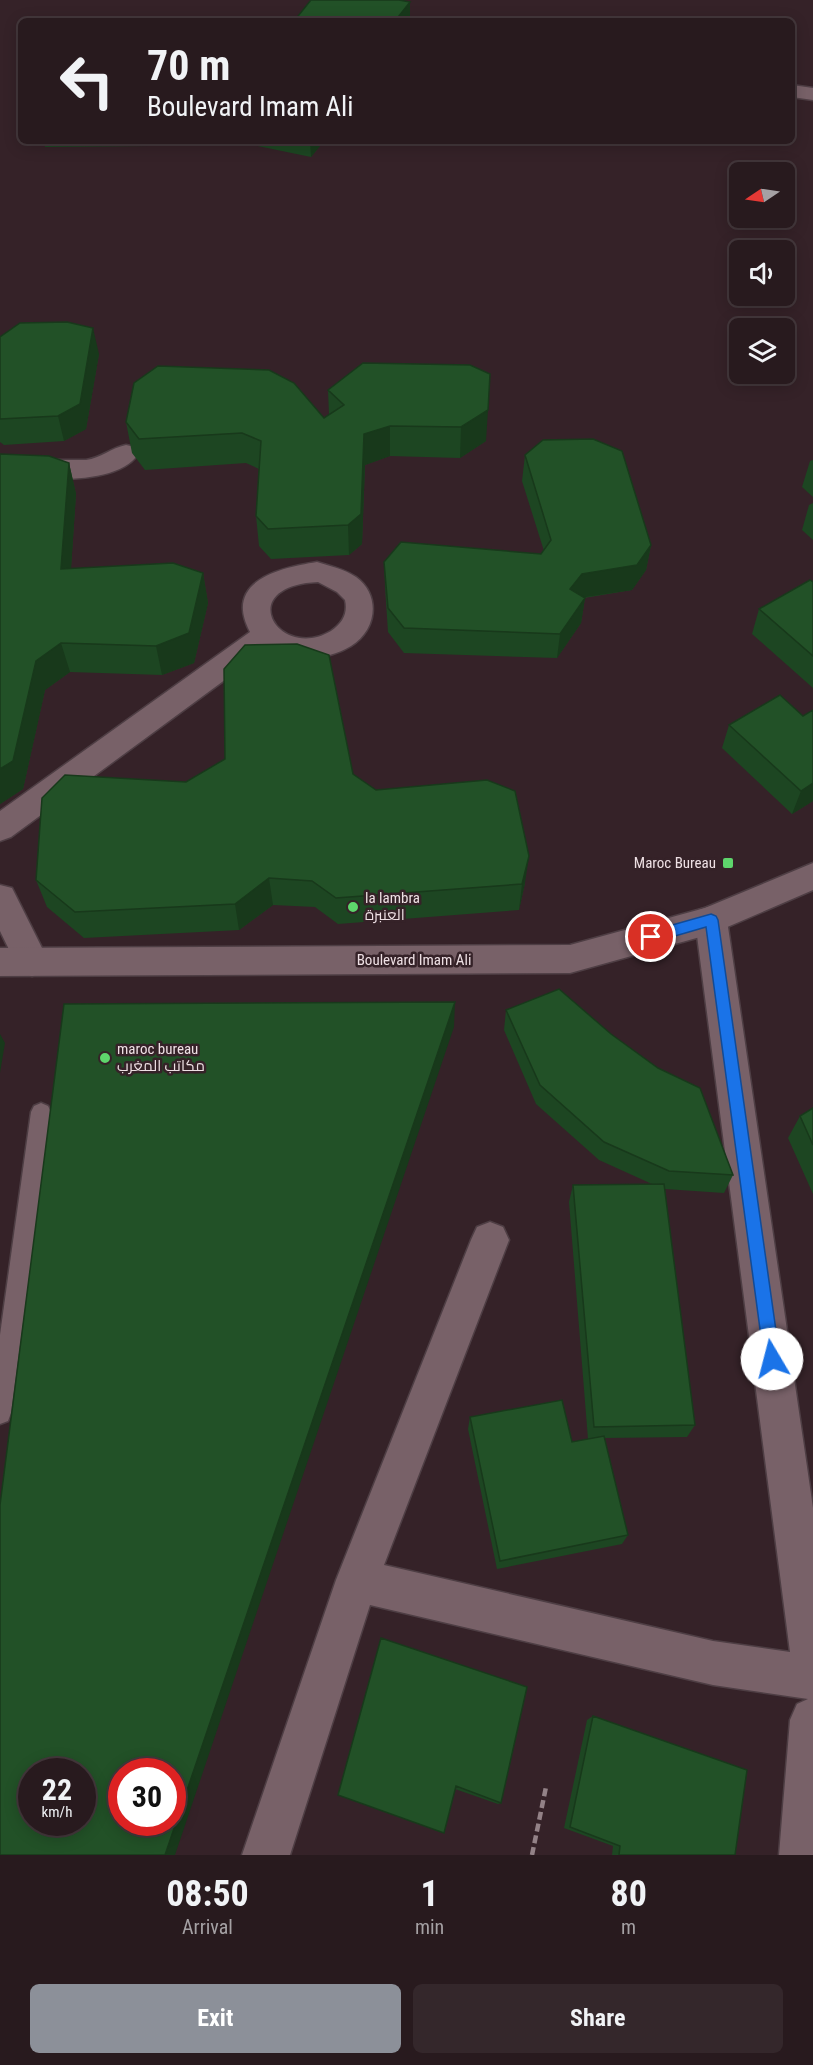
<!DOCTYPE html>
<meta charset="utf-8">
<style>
body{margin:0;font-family:"Roboto Condensed",Cairo,sans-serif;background:#34272b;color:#f1f3f6;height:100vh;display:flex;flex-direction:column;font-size:22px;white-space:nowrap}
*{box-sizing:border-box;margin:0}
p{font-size:20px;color:#a5a1a4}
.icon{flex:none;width:33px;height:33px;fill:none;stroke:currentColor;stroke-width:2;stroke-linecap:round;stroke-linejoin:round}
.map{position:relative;height:1855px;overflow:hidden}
.drawer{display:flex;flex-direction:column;background:#281a1e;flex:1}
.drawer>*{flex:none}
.top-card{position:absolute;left:18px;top:18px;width:777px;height:126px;border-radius:9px;box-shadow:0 3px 15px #0003,0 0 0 2px #44383c;background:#281a1e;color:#f1f3f6;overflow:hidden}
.needle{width:39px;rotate:257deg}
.controls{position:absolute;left:729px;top:162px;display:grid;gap:12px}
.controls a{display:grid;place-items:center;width:66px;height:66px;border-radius:9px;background:#281a1e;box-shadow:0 3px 15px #0003,0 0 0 2px #44383c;font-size:30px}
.speed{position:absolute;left:18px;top:1758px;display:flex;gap:12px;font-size:30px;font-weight:700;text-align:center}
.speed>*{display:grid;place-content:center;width:78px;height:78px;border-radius:50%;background:#281a1e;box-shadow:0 3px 15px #0003,0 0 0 2px #44383c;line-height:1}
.speed small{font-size:15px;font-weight:400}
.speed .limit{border:9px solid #d22;background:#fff;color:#111}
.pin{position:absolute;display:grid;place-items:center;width:51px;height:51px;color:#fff;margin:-26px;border:3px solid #fff;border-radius:50%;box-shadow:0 2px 6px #0007}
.me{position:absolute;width:66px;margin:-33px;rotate:352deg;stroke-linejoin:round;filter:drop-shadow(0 0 4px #0008)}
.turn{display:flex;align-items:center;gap:21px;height:126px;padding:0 30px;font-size:27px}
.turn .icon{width:78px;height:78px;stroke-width:2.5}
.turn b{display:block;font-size:42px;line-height:51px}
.eta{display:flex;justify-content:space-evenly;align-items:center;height:102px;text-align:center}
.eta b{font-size:36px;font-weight:700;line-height:42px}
.action{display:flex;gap:12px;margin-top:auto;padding:12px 30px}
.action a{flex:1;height:69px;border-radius:9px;background:#8c9099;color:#fff;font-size:24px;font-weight:700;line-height:69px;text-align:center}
.action a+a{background:#34272b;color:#f1f3f6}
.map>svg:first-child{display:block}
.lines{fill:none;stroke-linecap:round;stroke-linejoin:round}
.service-casing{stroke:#4e3e44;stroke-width:3}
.minor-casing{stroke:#4e3e44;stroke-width:3}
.tertiary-casing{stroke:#4e3e44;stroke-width:3}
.path{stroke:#938287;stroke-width:4.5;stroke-dasharray:8 4;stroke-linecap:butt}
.service{fill:#786168;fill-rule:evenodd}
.minor{fill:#786168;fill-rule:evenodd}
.tertiary{fill:#786168;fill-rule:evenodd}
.wall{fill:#1d4622}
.shaded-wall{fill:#18391b}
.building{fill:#225127;stroke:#18391b;stroke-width:1.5;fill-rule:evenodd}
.route{fill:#1a73e8;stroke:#114b97;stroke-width:1.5}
.poi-dot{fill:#5ed56c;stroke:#352228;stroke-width:2}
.labels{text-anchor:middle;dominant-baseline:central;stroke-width:5;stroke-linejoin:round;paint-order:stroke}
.poi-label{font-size:15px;fill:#eee0e4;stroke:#352228;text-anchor:start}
.street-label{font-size:15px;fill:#eee0e4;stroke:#352228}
</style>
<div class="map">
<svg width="813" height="1855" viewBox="0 0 813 1855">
<rect width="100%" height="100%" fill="#352228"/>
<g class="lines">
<defs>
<path id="service" d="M41,1103L48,1106L51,1112L11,1413L8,1421L0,1424V1335L31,1112L34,1106Z"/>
<path id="minor" d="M792,85L813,88V100L792,97Z
M126,445L135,447L139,453C117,488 36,478 0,478V460H86C101,458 111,448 126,445Z
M317,562C330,566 344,569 356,577C381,595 377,630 351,646C327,661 292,662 267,649L11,837L0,841V811L250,632C223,581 279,568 317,562ZM318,582L337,592L345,600C348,613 343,623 331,631C279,662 232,586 318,582Z
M0,885L12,888L49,962L44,972L32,976L20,972L0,931Z
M711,906L723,910L727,920L813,1508V1855H779L790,1720L797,1704L808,1699L713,1685L370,1605L290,1855H242L336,1580L471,1240L477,1227L490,1222L503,1227L509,1240L384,1565L713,1641L790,1652L695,920L699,910Z"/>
<path id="tertiary" d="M813,863V890L711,934L570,973L0,976V948L570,945L705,908Z"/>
</defs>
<!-- service casing -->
<use href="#service" class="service-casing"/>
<!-- minor casing -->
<use href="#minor" class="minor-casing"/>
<!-- tertiary casing -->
<use href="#tertiary" class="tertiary-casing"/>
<!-- path -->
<path class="path" d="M532,1855L546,1787"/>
<!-- service -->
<use href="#service" class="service"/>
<!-- minor -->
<use href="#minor" class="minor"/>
<!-- tertiary -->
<use href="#tertiary" class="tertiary"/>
</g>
<!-- wall -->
<path class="wall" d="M44,141H324L311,157L253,145L45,147Z
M0,337L99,354L86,429L64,441L4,445L0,442Z
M363,363L486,441L460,458L390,456L365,465L362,544L349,555L271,559L259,546L256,516L259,469L246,463L145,470L132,453L126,422L324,418L329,414L328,390Z
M0,454L69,463L76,494L71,568L203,573L208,603L194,663L162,675L70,672L45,690L23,789L0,804Z
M525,455L651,545L646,570L632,590L584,598H585L581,623L557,658L404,653L388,632L385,587L384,562L541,554L544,551L522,481Z
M813,460V497L802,487L810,461Z
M813,503V540L802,530L809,505Z
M813,582V688L752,634L759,609Z
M813,710V801L792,814L722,748L729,725L803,716Z
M353,774L376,790L525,883L519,910L338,924L315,907L273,905L239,930L84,938L47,907L36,880L186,782Z
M506,1010L733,1175L724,1193L665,1189L695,1425L687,1437L604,1438L628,1535L622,1544L497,1569L468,1429L470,1417L572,1442L592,1438L588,1439L569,1202L573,1185L652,1184L599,1160L536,1104L504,1030Z
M813,1108V1194L788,1138L800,1116Z
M381,1638L501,1803L498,1804L455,1789L444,1833H443L340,1796L338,1795Z
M593,1716L735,1855H612L613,1846L564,1828L587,1720Z"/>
<!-- shaded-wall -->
<path class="shaded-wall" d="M410,2V21H395Z
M310,141H324L311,157Z
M93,328L99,354L86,429L64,441L58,416Z
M488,410L486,441L460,458L461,427Z
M390,426V456L365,465L362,544L349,555L348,525L364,434Z
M69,463L76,494L69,599L61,569Z
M651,545L646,570L632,590L579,598L570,589L582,574Z
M203,573L208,603L194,663L162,675L156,646Z
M585,598L581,623L557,658L560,634Z
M61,643L70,672L45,690L23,789L0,804V769L36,661Z
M813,783V801L792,814L801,791Z
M529,856L525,883L519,910L522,884Z
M269,878L273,905L239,930L235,904Z
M455,1002L454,1027L175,1855H165Z
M0,1034L5,1043L0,1073Z"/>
<!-- building -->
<path class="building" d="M311,0H399L410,2L395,21H294Z
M67,322L93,328L80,404L58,416L0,419V337L20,323Z
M363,363L470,365L490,374L488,410L461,427L390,426L364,434L361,514L348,525L268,529L256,516L261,441L242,433L139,439L126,422L134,383L158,366L269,370L294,383L324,418L344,405L328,390Z
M593,439L622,451L651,545L637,565L582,574L570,589L585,598L560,634L404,628L388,608L384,562L401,542L541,554L551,540L525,455L543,440Z
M0,454L49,456L69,463L61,569L173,563L203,573L189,633L156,646L61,643L36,661L13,761L0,769Z
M810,580L813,582V656L759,609Z
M297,644L329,655L353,774L376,790L487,780L515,791L529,856L522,884L336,898L312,881L269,878L235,904L75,912L36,880L42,798L65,775L186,782L225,759L224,669L245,645Z
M780,695L803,716L813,710V783L801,791L729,725Z
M559,989L611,1034L658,1068L700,1088L733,1175L669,1171L604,1142L540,1085L506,1010Z
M455,1002L165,1855H0V1505L64,1004ZM32,1772H82V1822H32ZM122,1772H172V1822H122Z
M813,1108V1145L800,1116Z
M664,1184L695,1425L594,1427L573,1185Z
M562,1400L572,1442L604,1436L628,1535L500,1561L470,1417Z
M381,1638L527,1687L501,1803L456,1786L444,1833L338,1795Z
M593,1716L747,1770L735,1855H619L620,1846L570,1827Z"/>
<!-- route -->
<path class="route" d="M711,914L716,916L718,920L780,1359L778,1365L772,1368L766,1365L764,1359L706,927L651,943L646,941L644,937L646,933L651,931Z"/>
<!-- markers -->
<g class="poi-dot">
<rect x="722" y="857" width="12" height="12" rx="3"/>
<circle cx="353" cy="907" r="6"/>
<circle cx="105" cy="1058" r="6"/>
</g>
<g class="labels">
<!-- poi labels -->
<g class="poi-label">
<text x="716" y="863" text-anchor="end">Maroc Bureau</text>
<text x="365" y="898">la lambra<tspan x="365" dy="17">العنبرة</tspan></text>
<text x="117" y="1049">maroc bureau<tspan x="117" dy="17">مكاتب المغرب</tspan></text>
</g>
<!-- street labels -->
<g class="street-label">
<text x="414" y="960">Boulevard Imam Ali</text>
</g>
</g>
</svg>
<div class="controls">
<a><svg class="needle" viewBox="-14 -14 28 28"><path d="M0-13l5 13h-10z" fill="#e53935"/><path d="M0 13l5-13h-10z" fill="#a5a1a4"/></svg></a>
<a><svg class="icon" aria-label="sound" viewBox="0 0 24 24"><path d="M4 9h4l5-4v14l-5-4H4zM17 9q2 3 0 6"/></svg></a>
<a><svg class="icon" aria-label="layers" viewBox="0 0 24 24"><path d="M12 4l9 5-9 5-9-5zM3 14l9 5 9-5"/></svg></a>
</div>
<div class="speed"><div>22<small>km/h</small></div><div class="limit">30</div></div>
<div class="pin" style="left:651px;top:937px;background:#d93025"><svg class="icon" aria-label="arrive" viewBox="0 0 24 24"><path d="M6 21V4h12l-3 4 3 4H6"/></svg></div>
<svg class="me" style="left:772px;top:1359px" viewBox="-20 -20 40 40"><circle r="19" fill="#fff"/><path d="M0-13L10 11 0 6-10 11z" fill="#1a73e8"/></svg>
<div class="top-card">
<div class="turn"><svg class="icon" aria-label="left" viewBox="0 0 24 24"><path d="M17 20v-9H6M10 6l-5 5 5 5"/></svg><div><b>70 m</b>Boulevard Imam Ali</div></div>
</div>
</div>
<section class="drawer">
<div class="eta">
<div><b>08:50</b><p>Arrival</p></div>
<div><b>1</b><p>min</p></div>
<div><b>80</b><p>m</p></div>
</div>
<div class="action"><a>Exit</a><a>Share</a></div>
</section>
